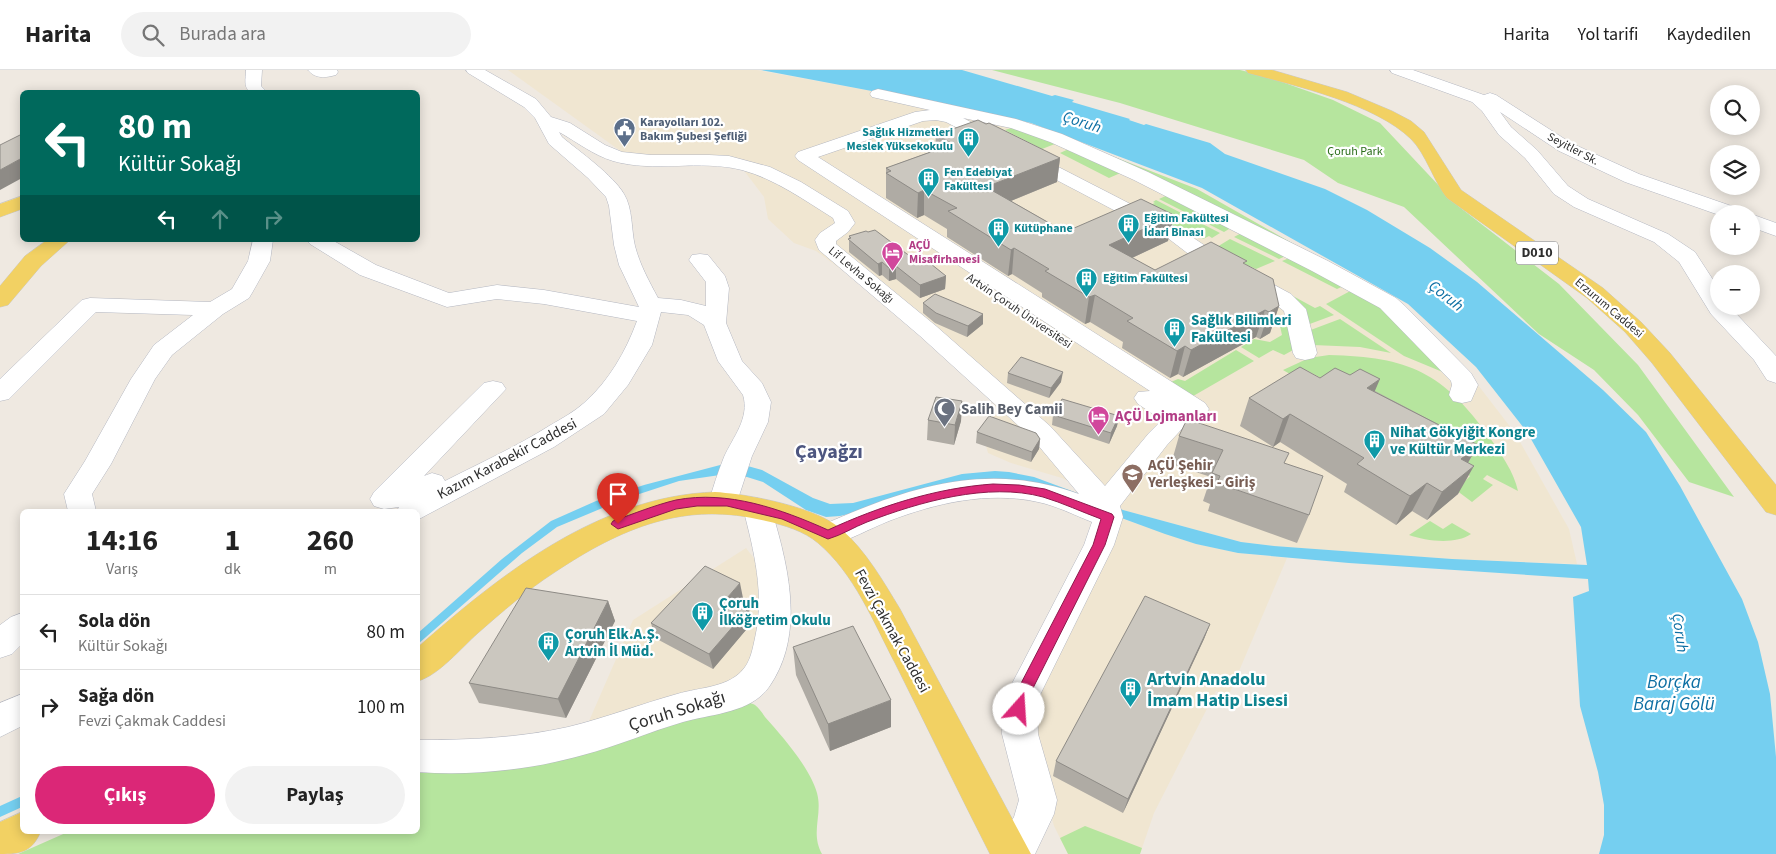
<!DOCTYPE html>
<html lang="tr">
<meta charset="utf-8">
<style>
body{margin:0;font-family:"Source Sans 3",sans-serif;background:#f2f2f2;color:#222;height:100vh;display:flex;flex-direction:column;font-size:19px;white-space:nowrap}
*{box-sizing:border-box;margin:0}
p{font-size:16px;color:#767676}
.icon{flex:none;width:28px;height:28px;fill:none;stroke:currentColor;stroke-width:2;stroke-linecap:round;stroke-linejoin:round}
.map{position:relative;flex:1;overflow:hidden}
.panel{position:absolute;left:20px;top:439px;width:400px;height:325px;display:flex;flex-direction:column;background:#fff;border-radius:8px;box-shadow:0 2px 12px #0003}
.panel>*{flex:none}
.guide{position:absolute;left:20px;top:20px;width:400px;height:152px;border-radius:8px;box-shadow:0 2px 12px #0003;background:#00695c;color:#fff;overflow:hidden}
.fabs{position:absolute;left:1710px;top:15px;display:grid;gap:10px}
.fabs a{display:grid;place-items:center;width:50px;height:50px;border-radius:50%;background:#fff;box-shadow:0 2px 12px #0003;font-size:25px}
.pin{position:absolute;display:grid;place-items:center;width:42px;height:42px;color:#fff;margin:-51px -21px;border-radius:50% 50% 50% 0;rotate:-45deg;box-shadow:0 0 5px #0007}
.pin .icon{rotate:45deg}
.me{position:absolute;width:55px;margin:-28px;rotate:19deg;stroke-linejoin:round;filter:drop-shadow(0 0 4px #0008)}
.turn{display:flex;align-items:center;gap:18px;height:105px;padding:0 15px;font-size:22px}
.turn .icon{width:65px;height:65px;stroke-width:2.5}
.turn b{display:block;font-size:35px;line-height:42px}
.lanes{display:flex;align-items:center;height:48px;padding:0 15px;background:#0003;justify-content:center;gap:25px;direction:ltr}
.lanes .off{opacity:.35}
.eta{display:flex;justify-content:space-evenly;align-items:center;height:85px;text-align:center}
.eta b{font-size:30px;font-weight:700;line-height:35px}
.cta{display:flex;gap:10px;margin-top:auto;padding:10px 15px}
.cta a{flex:1;height:58px;border-radius:30px;background:#db2777;color:#fff;font-size:20px;font-weight:700;line-height:58px;text-align:center}
.cta a+a{background:#f2f2f2;color:#222}
ul{padding:0;list-style:none}
li{display:flex;align-items:center;gap:15px;height:75px;padding:0 15px;border-top:1px solid #e0e0e0}
li div{flex:1}
li b{display:block;font-size:19px}
li em{font-style:normal}
header{display:flex;align-items:center;gap:30px;box-sizing:border-box;height:70px;padding:0 25px;background:#fff;border-bottom:1px solid #e0e0e0}
header strong{font-size:24px}
nav{display:flex;gap:28px;margin-inline-start:auto;font-size:18px}
.search{width:350px;height:45px;background:#f2f2f2;display:flex;align-items:center;gap:12px;box-sizing:border-box;padding:0 18px;border-radius:28px;color:#767676;font-size:19px}
.map>svg:first-child{display:block}
.education{fill:#f0e6d1}
.green{fill:#b6e59e}
.water{fill:#75cff0}
.lines{fill:none;stroke-linecap:round;stroke-linejoin:round}
.minor-casing{stroke:#b4b7c1;stroke-width:1}
.major-casing{stroke:#c9c9c9;stroke-width:1}
.minor{fill:#fff;fill-rule:evenodd}
.major{fill:#f2d163;fill-rule:evenodd}
.wall{fill:#afaba4}
.shaded-wall{fill:#8e8b86}
.building{fill:#cbc7bf;stroke:#8e8b86}
.route{fill:#db2777;stroke:#8e194d}
.labels{text-anchor:middle;dominant-baseline:central;stroke-width:4.5;stroke-linejoin:round;paint-order:stroke}
.far-service-label{font-size:12px;font-weight:bold;fill:#4e5e75;stroke:#fff;text-anchor:start}
.far-culture-label{font-size:12px;font-weight:bold;fill:#0d838f;stroke:#fff;text-anchor:start}
.far-street-label{font-size:12px;fill:#2e2e2e;stroke:#fff}
.far-park-label{font-size:12px;fill:#2c6e1b;stroke:#fff}
.far-hotel-label{font-size:12px;font-weight:bold;fill:#b23c85;stroke:#fff;text-anchor:start}
.shield{fill:#fff;stroke:#6d6d6d;stroke-width:1}
.shield-label{font-size:14px;font-weight:bold;fill:#2e2e2e}
.culture-label{font-size:15px;font-weight:bold;fill:#0d838f;stroke:#fff;text-anchor:start}
.worship-label{font-size:15px;font-weight:bold;fill:#5b616d;stroke:#fff;text-anchor:start}
.hotel-label{font-size:15px;font-weight:bold;fill:#b23c85;stroke:#fff;text-anchor:start}
.street-label{font-size:15px;fill:#2e2e2e;stroke:#fff}
.education-label{font-size:15px;font-weight:bold;fill:#785e54;stroke:#fff;text-anchor:start}
.water-label{font-size:16px;font-style:italic;fill:#0d6fa3;stroke:#fff}
.near-culture-label{font-size:18px;font-weight:bold;fill:#0d838f;stroke:#fff;text-anchor:start}
.near-street-label{font-size:18px;fill:#2e2e2e;stroke:#fff}
.near-water-label{font-size:19px;font-style:italic;fill:#0d6fa3;stroke:#fff}
.district-label{font-size:20px;font-weight:bold;fill:#4d5680;stroke:#fff}
</style>
<header>
<strong>Harita</strong>
<div class="search"><svg class="icon" aria-label="search" viewBox="0 0 24 24"><circle cx="10" cy="10" r="6"/><path d="M15 15l6 6"/></svg>Burada ara</div>
<nav><a>Harita</a><a>Yol tarifi</a><a>Kaydedilen</a></nav>
</header>
<div class="map">
<svg width="1776" height="784" viewBox="0 0 1776 784">
<rect width="100%" height="100%" fill="#efe9e1"/>
<!-- education -->
<path class="education" d="M508,0H757L877,22L1086,76L1197,119L1380,223L1448,283L1478,315L1515,363L1569,459L1577,494L1452,489L1274,476L1241,472L1123,440L1062,408L1011,393L988,383L983,365L994,336L991,323L846,203L816,181L794,173L768,149L764,127L736,90L626,85Z
M1123,449L1196,474L1238,483L1287,488L1228,627L1216,621L1154,743L1140,784H1068L1054,756L1027,661L1026,642Z
M746,478L760,496L761,556L746,600L733,617L586,658L633,550Z"/>
<!-- green -->
<path class="green" d="M992,0H1240L1265,6L1333,30L1380,53L1458,136L1559,214L1638,295L1734,427L1689,412L1638,345L1594,300L1539,264L1404,137L1338,113L1304,90L1120,33Z
M1017,56L1060,72L1042,79L1005,60Z
M1086,76L1197,119L1348,205Z
M1073,77L1125,101L1109,108L1060,83Z
M1170,124L1234,156L1224,162L1159,129Z
M1156,130L1220,163L1212,168L1209,166L1203,169L1196,165L1187,164L1136,141L1155,133L1153,132Z
M1245,161L1290,184L1279,189L1234,167Z
M1230,169L1275,191L1256,199L1212,180Z
M1294,186L1346,215L1337,219L1282,191Z
M1251,203L1315,238L1320,236L1334,245L1307,255Z
M1354,219L1380,235L1445,303L1404,286L1326,234Z
M1340,249L1391,283L1360,277L1313,275L1308,261Z
M1280,256L1292,257L1295,279L1284,285L1273,280L1259,288L1241,277L1254,269L1270,272L1282,265Z
M1236,280L1254,291L1188,329L1166,314L1178,309L1185,311Z
M1329,285C1409,287 1443,302 1490,368C1501,384 1514,402 1518,421L1487,405L1483,409L1493,415L1472,432L1456,420L1470,406L1372,350L1382,341L1306,300L1295,307L1283,300L1309,288Z
M1430,451L1443,459L1452,453L1471,464C1455,475 1426,471 1409,465Z
M740,631C745,632 752,633 755,635C759,638 763,644 765,647C783,667 810,698 817,723C823,745 810,762 822,784H18L70,761H418V703L532,695Z
M1085,756L1142,778L1140,784H1068L1060,768Z"/>
<!-- water -->
<path class="water" d="M761,0H962L1052,26L1055,25L1074,30L1072,32L1130,49L1129,50L1144,55L1146,54L1210,73L1225,84L1325,119L1367,140L1430,178L1477,212L1603,320L1646,362L1680,416L1742,529L1758,572L1770,624L1776,687V784H1599L1604,765V735L1598,702L1580,636L1573,527L1589,521L1588,509L1349,493L1238,483L1196,474L1165,464L1026,413L869,439L840,446L826,447L806,440L763,412L747,407L720,405L679,411L624,429L557,457L522,483L418,574V563L502,489L551,451L596,431L644,415L724,394L744,395L762,400L813,428L830,434L853,433L962,404L995,401L1009,402L1034,407L1123,440L1241,472L1274,476L1452,489L1587,495L1581,457L1527,362L1476,297L1408,234L1202,118L1031,53L881,21L877,22Z
M22,726V737L0,747V736Z"/>
<g class="lines">
<defs>
<path id="minor" d="M246,0H262L261,16L267,22H250C243,16 246,9 246,0Z
M308,0H337L338,2L336,5C325,8 315,9 308,0Z
M466,0H485L536,29L551,47L570,53L605,75L622,82L651,85H709L729,86L770,97L801,112L848,141L855,153L848,162L836,171V174L936,256L1050,356L1105,416L1149,363L1162,350L1138,334L1134,328L1138,322L1150,321L798,90L795,86L798,82L915,42L930,40L872,27L870,24L872,21L878,19L1016,49L1062,64L1148,102L1328,191L1396,228L1405,236L1471,303L1478,315L1471,331L1462,333L1453,331L1449,325L1452,315L1451,311L1380,238L1312,201L1134,110L1050,72L1011,58L963,48L1183,161L1219,185L1291,224L1306,239L1317,283L1314,288L1305,290L1296,288L1293,283L1284,241L1275,234L1203,195L1169,169L946,52L936,50L923,51L818,87L1205,333L1209,339L1205,345L1196,347L1189,345L1191,349L1167,375L1120,436L1123,447L1114,475L1037,631L1038,664L1057,730L1054,744L1035,784H993L999,770L1014,747L1019,730L1002,664L1003,631L1084,475L1092,452C1074,445 1057,436 1038,432C988,421 936,433 889,451C869,459 850,470 829,476L818,473L814,465L818,457C906,418 985,390 1079,424L1032,368L920,266L819,180L815,170L820,163L835,153L833,148C804,130 775,109 742,100C699,89 655,103 613,91C593,85 577,72 559,62L562,67C580,82 613,105 624,124C633,139 631,159 635,176C640,195 649,211 658,228L681,230L706,236V212L689,190L692,185L700,184L708,185L725,206L729,218L726,253L742,291L762,313L771,332L768,352L752,386L737,432L733,439L723,442L713,439L709,432C713,417 718,402 724,387C733,367 750,348 743,325L718,291L704,255L688,245L661,242L652,275L628,315L604,344L554,377L421,448L418,449V441H397L399,437L384,439L374,436L370,429L374,422L484,313L493,311L502,313L506,319L424,406L432,403L442,406L445,411C480,393 516,377 549,356C561,349 574,342 584,333C609,311 626,281 637,251L544,234L497,229L447,237L360,205L310,174L307,170H332L376,195L449,223L497,215L544,220L639,237L619,195L614,175L609,136L606,127L588,108L549,74L535,48L524,37L468,3Z
M1390,0H1413L1484,25L1490,23L1496,25L1571,73L1639,104L1743,140L1746,144L1719,145L1625,112L1559,81L1500,42L1511,57L1537,80L1568,116L1588,129L1668,164L1695,182L1719,219V236H1729L1776,286V313L1767,310L1754,290L1711,244L1679,192L1654,172L1574,137L1554,124L1525,88L1499,65L1482,41L1472,32L1392,3Z
M1751,144L1776,153V166L1751,157Z
M253,170H273L270,191L252,223L249,228L223,244L172,285L155,309L111,394L92,424L96,441H68L64,424L85,391L131,309L154,275L193,245L96,242L9,329L0,331V309L82,230L90,228L210,232L232,219L248,191Z
M757,428L767,431L771,438C788,495 806,564 769,617C751,643 711,644 683,652C649,662 617,676 583,685C530,700 472,706 418,702V670C469,670 519,668 568,657C605,648 641,634 677,624C700,617 730,618 745,597C751,589 753,577 755,568C765,524 754,481 743,438L747,431Z
M22,543V574L12,584L0,588V555L11,547Z
M22,624V656L0,667V633Z"/>
<path id="major" d="M1246,0H1272L1347,22L1392,41L1411,51L1424,62L1461,120L1603,218L1641,252L1670,283L1776,415V445L1766,442L1652,293L1625,262L1587,228L1447,128C1433,110 1426,84 1411,69C1375,34 1297,16 1248,3Z
M22,126V139L0,147V134Z
M47,170H70L41,196L8,235L0,237V216L25,186Z
M715,422C748,424 816,437 841,459C866,481 883,511 900,539L1031,784H990C958,721 927,657 895,593C874,553 854,503 818,473C804,461 784,455 766,451C686,430 621,458 555,502C527,520 502,542 478,563C461,578 439,605 418,611V577C501,504 599,426 715,422Z
M22,742V761H41C32,782 21,784 0,784V752Z"/>
</defs>
<!-- minor casing -->
<use href="#minor" class="minor-casing"/>
<!-- major casing -->
<use href="#major" class="major-casing"/>
<!-- minor -->
<use href="#minor" class="minor"/>
<!-- major -->
<use href="#major" class="major"/>
</g>
<!-- wall -->
<path class="wall" d="M936,65L1060,88L1057,112L1011,131L1065,162L1168,171L1132,188L1155,200L1246,195L1279,236L1270,263L1260,269L1256,267L1183,307L1178,304L1170,308L1122,278L1123,272L1090,252L1085,254L1042,227V223L1012,204L1008,206L947,167V159L924,145L917,148L886,128V98L935,80Z
M849,166L919,193L946,206L945,219L920,228L896,209L889,211L882,205L879,206L849,182Z
M923,233L983,244V254L967,267L935,253L923,243Z
M1008,303L1061,312L1049,328L1007,313Z
M1375,321L1478,375L1468,393L1458,424L1427,450L1412,441L1396,455L1344,422L1347,414L1280,372L1273,377L1240,356L1249,328Z
M962,331L961,351L954,375L927,370L928,350Z
M1053,345L1119,346L1117,356L1109,374L1052,355Z
M977,362L1040,369L1039,379L1031,392L976,373Z
M1179,366L1284,393L1309,445L1297,473L1208,441L1210,434L1203,431L1211,407L1171,394Z
M743,528L738,533L749,538L751,554L713,599L655,568L651,553Z
M608,531L615,551L566,648L479,633L469,613Z
M1210,554L1204,569L1123,743L1053,706L1056,691Z
M793,577L891,657L830,681L796,605Z"/>
<!-- shaded-wall -->
<path class="shaded-wall" d="M22,88V108L0,120V100Z
M1060,88L1057,112L984,142L986,117Z
M924,120V145L917,148L918,123Z
M1174,145L1168,171L1104,201L1109,175Z
M1014,178L1012,204L1008,206L1011,180Z
M882,192V205L879,206L878,194Z
M896,196V209L889,211V198Z
M946,206L945,219L920,228V215Z
M1095,225L1090,252L1085,254L1089,227Z
M1279,236L1270,263L1260,269L1269,242Z
M1265,240L1256,267L1183,307L1191,280Z
M983,244V254L967,267L968,256Z
M1185,276L1178,304L1170,308L1177,281Z
M1063,302L1061,312L1049,328L1051,318Z
M1380,309L1368,337L1367,318Z
M962,331L961,351L954,375L955,355Z
M1290,344L1280,372L1273,377L1283,349Z
M1119,346L1117,356L1109,374L1111,363Z
M1040,369L1039,379L1031,392L1032,382Z
M1478,375L1462,403L1461,389Z
M1474,396L1458,424L1427,450L1442,422Z
M1427,413L1412,441L1396,455L1410,426Z
M740,513L743,528L729,543L727,528Z
M608,531L615,551L566,648L558,629Z
M749,538L751,554L713,599L709,584Z
M1210,554L1204,569L1123,743L1128,729Z
M891,630V657L830,681L828,654Z"/>
<!-- building -->
<path class="building" d="M978,50L986,54L989,53L1060,88L986,117L1065,162L1141,129L1174,145L1109,175L1155,200L1211,172L1247,191L1243,193L1273,209L1279,236L1269,242L1265,240L1191,280L1185,276L1177,281L1127,251L1133,248L1095,225L1089,227L1045,201L1049,199L1014,178L1011,180L948,141L957,138L924,120L918,123L886,103L891,101L886,98L953,74L936,65Z
M22,64V88L0,100V75Z
M875,160L919,193L926,190L946,206L920,215L896,196L889,198L882,192L878,194L848,169L851,168L849,166L866,161L868,162Z
M935,224L983,244L968,256L936,243L923,233Z
M1021,287L1063,302L1051,318L1008,303Z
M1300,297L1320,308L1335,298L1350,305L1360,299L1380,309L1367,318L1478,375L1461,389L1474,396L1442,422L1427,413L1410,426L1357,394L1364,388L1290,344L1283,349L1249,328Z
M936,327L962,331L955,355L928,350Z
M1062,329L1119,346L1111,363L1053,345Z
M989,346L1036,363L1040,369L1032,382L977,362Z
M1187,349L1289,383L1284,393L1323,406L1309,445L1217,413L1220,406L1212,403L1223,380L1179,366Z
M705,496L740,513L727,528L749,538L709,584L651,553Z
M526,518L608,531L558,629L469,613Z
M1145,526L1210,554L1128,729L1056,691Z
M853,556L891,630L828,654L793,577Z"/>
<!-- route -->
<path class="route" d="M993,414L1019,415L1045,419L1112,444L1114,447L1105,475L1031,622L1024,644L1019,646L1014,644L1012,639L1017,621L1093,475L1101,449C1082,442 1063,433 1043,427C988,412 919,432 867,452C854,457 842,465 828,469L782,449L727,436H697L676,439L618,459L611,454L613,451C633,444 655,435 676,430C728,420 781,439 828,460C880,436 936,418 993,414Z"/>
<!-- icons -->
<defs>
<symbol id="civic-pin" viewBox="-11 -11 22 30"><path d="M0 17L-7.5 6A9.5 9.5 0 1 1 7.5 6Z" fill="#5c6f8a" stroke="#fff"/><path d="M-.6-6.5H3V-4.5H.6V-3L4-1V1h2V6H-6V1h2V-1L-.6-3ZM-1.2 2.5V6h2.4V2.5Z" fill="#fff"/></symbol>
<symbol id="building-pin" viewBox="-11 -11 22 30"><path d="M0 17L-7.5 6A9.5 9.5 0 1 1 7.5 6Z" fill="#0f9aa8" stroke="#fff"/><path d="M-4-6H4V6H1V3H-1V6H-4ZM-2.5-4.3h1.7v1.8h-1.7ZM.8-4.3h1.7v1.8H.8ZM-2.5-1h1.7V.8h-1.7ZM.8-1h1.7V.8H.8Z" fill="#fff"/></symbol>
<symbol id="hotel-pin" viewBox="-11 -11 22 30"><path d="M0 17L-7.5 6A9.5 9.5 0 1 1 7.5 6Z" fill="#d1479c" stroke="#fff"/><path d="M-6-4.5h1.5V1H6V5H4.5V3h-9V5H-6ZM-4 0a1.8 1.8 0 1 1 3.6 0ZM.5 0V-2.5h3Q6-2.5 6 0Z" fill="#fff"/></symbol>
<symbol id="mosque-pin" viewBox="-11 -11 22 30"><path d="M0 17L-7.5 6A9.5 9.5 0 1 1 7.5 6Z" fill="#6b7280" stroke="#fff"/><path d="M3.5-4.9A6 6 0 1 0 3.5 4.9A5 5 0 1 1 3.5-4.9Z" fill="#fff"/></symbol>
<symbol id="university-pin" viewBox="-11 -11 22 30"><path d="M0 17L-7.5 6A9.5 9.5 0 1 1 7.5 6Z" fill="#8d6e63" stroke="#fff"/><path d="M0-5L7-2L0 1L-7-2ZM-4 1L0 2.5L4 1V4Q0 6-4 4Z" fill="#fff"/></symbol>
</defs>
<g fill-rule="evenodd">
<use href="#civic-pin" x="612" y="46" width="25" height="34"/>
<use href="#building-pin" x="956" y="56" width="25" height="34"/>
<use href="#building-pin" x="916" y="96" width="25" height="34"/>
<use href="#building-pin" x="1116" y="142" width="25" height="34"/>
<use href="#building-pin" x="986" y="146" width="25" height="34"/>
<use href="#hotel-pin" x="880" y="170" width="25" height="34"/>
<use href="#building-pin" x="1074" y="196" width="25" height="34"/>
<use href="#building-pin" x="1162" y="246" width="25" height="34"/>
<use href="#mosque-pin" x="932" y="326" width="25" height="34"/>
<use href="#hotel-pin" x="1086" y="334" width="25" height="34"/>
<use href="#building-pin" x="1362" y="358" width="25" height="34"/>
<use href="#university-pin" x="1120" y="392" width="25" height="34"/>
<use href="#building-pin" x="690" y="530" width="25" height="34"/>
<use href="#building-pin" x="536" y="560" width="25" height="34"/>
<use href="#building-pin" x="1118" y="606" width="25" height="34"/>
</g>
<g class="labels">
<!-- far-service labels -->
<g class="far-service-label">
<text x="640" y="52">Karayolları 102.<tspan x="640" dy="14">Bakım Şubesi Şefliği</tspan></text>
</g>
<!-- far-culture labels -->
<g class="far-culture-label">
<text x="953" y="62" text-anchor="end">Sağlık Hizmetleri<tspan x="953" dy="14">Meslek Yüksekokulu</tspan></text>
<text x="944" y="102">Fen Edebiyat<tspan x="944" dy="14">Fakültesi</tspan></text>
<text x="1144" y="148">Eğitim Fakültesi<tspan x="1144" dy="14">İdari Binası</tspan></text>
<text x="1014" y="158">Kütüphane</text>
<text x="1103" y="208">Eğitim Fakültesi</text>
</g>
<!-- far-street labels -->
<g class="far-street-label">
<text transform="translate(1573 79) rotate(28)">Seyitler Sk.</text>
<text transform="translate(861 205) rotate(40)">Lif Levha Sokağı</text>
<text transform="translate(1609 238) rotate(40)">Erzurum Caddesi</text>
<text transform="translate(1019 241) rotate(34)">Artvin Çoruh Üniversitesi</text>
</g>
<!-- far-park labels -->
<g class="far-park-label">
<text x="1355" y="81">Çoruh Park</text>
</g>
<!-- far-hotel labels -->
<g class="far-hotel-label">
<text x="909" y="175">AÇÜ<tspan x="909" dy="14">Misafirhanesi</tspan></text>
</g>
<!-- shield labels -->
<rect class="shield" x="1516" y="171.5" width="42" height="23" rx="4"/>
<g class="shield-label">
<text x="1537" y="183">D010</text>
</g>
<!-- culture labels -->
<g class="culture-label">
<text x="1191" y="250">Sağlık Bilimleri<tspan x="1191" dy="17">Fakültesi</tspan></text>
<text x="1390" y="362">Nihat Gökyiğit Kongre<tspan x="1390" dy="17">ve Kültür Merkezi</tspan></text>
<text x="719" y="533">Çoruh<tspan x="719" dy="17">İlköğretim Okulu</tspan></text>
<text x="565" y="564">Çoruh Elk.A.Ş.<tspan x="565" dy="17">Artvin İl Müd.</tspan></text>
</g>
<!-- worship labels -->
<g class="worship-label">
<text x="961" y="339">Salih Bey Camii</text>
</g>
<!-- hotel labels -->
<g class="hotel-label">
<text x="1115" y="346">AÇÜ Lojmanları</text>
</g>
<!-- street labels -->
<g class="street-label">
<text transform="translate(507 389) rotate(-28)">Kazım Karabekir Caddesi</text>
<text transform="translate(892 561) rotate(61)">Fevzi Çakmak Caddesi</text>
</g>
<!-- education labels -->
<g class="education-label">
<text x="1148" y="395">AÇÜ Şehir<tspan x="1148" dy="17">Yerleşkesi - Giriş</tspan></text>
</g>
<!-- water labels -->
<g class="water-label">
<text transform="translate(1082 52) rotate(18)">Çoruh</text>
<text transform="translate(1446 226) rotate(38)">Çoruh</text>
<text transform="translate(1680 563) rotate(82)">Çoruh</text>
</g>
<!-- near-culture labels -->
<g class="near-culture-label">
<text x="1147" y="609">Artvin Anadolu<tspan x="1147" dy="21">İmam Hatip Lisesi</tspan></text>
</g>
<!-- near-street labels -->
<g class="near-street-label">
<text transform="translate(677 641) rotate(-17)">Çoruh Sokağı</text>
</g>
<!-- near-water labels -->
<g class="near-water-label">
<text x="1674" y="612">Borçka<tspan x="1674" dy="22">Baraj Gölü</tspan></text>
</g>
<!-- district labels -->
<g class="district-label">
<text x="829" y="382">Çayağzı</text>
</g>
</g>
</svg>
<div class="fabs">
<a><svg class="icon" aria-label="search" viewBox="0 0 24 24"><circle cx="10" cy="10" r="6"/><path d="M15 15l6 6"/></svg></a>
<a><svg class="icon" aria-label="layers" viewBox="0 0 24 24"><path d="M12 4l9 5-9 5-9-5zM3 14l9 5 9-5"/></svg></a>
<a>+</a>
<a>−</a>
</div>
<div class="pin" style="left:618px;top:454px;background:#d93025"><svg class="icon" aria-label="arrive" viewBox="0 0 24 24"><path d="M6 21V4h12l-3 4 3 4H6"/></svg></div>
<svg class="me" style="left:1019px;top:639px" viewBox="-20 -20 40 40"><circle r="19" fill="#fff"/><path d="M0-13L10 11 0 6-10 11z" fill="#db2777"/></svg>
<div class="guide">
<div class="turn"><svg class="icon" aria-label="left" viewBox="0 0 24 24"><path d="M17 20v-9H6M10 6l-5 5 5 5"/></svg><div><b>80 m</b>Kültür Sokağı</div></div>
<div class="lanes"><svg class="icon" aria-label="left" viewBox="0 0 24 24"><path d="M17 20v-9H6M10 6l-5 5 5 5"/></svg><svg class="icon off" aria-label="ahead" viewBox="0 0 24 24"><path d="M12 20V5M6 11l6-6 6 6"/></svg><svg class="icon off" aria-label="right" viewBox="0 0 24 24"><path d="M7 20v-9h11M14 6l5 5-5 5"/></svg></div>
</div>
<section class="panel">
<div class="eta">
<div><b>14:16</b><p>Varış</p></div>
<div><b>1</b><p>dk</p></div>
<div><b>260</b><p>m</p></div>
</div>
<ul>
<li><svg class="icon" aria-label="left" viewBox="0 0 24 24"><path d="M17 20v-9H6M10 6l-5 5 5 5"/></svg><div><b>Sola dön</b><p>Kültür Sokağı</p></div><em>80 m</em></li>
<li><svg class="icon" aria-label="right" viewBox="0 0 24 24"><path d="M7 20v-9h11M14 6l5 5-5 5"/></svg><div><b>Sağa dön</b><p>Fevzi Çakmak Caddesi</p></div><em>100 m</em></li>
</ul>
<div class="cta"><a>Çıkış</a><a>Paylaş</a></div>
</section>
</div>
